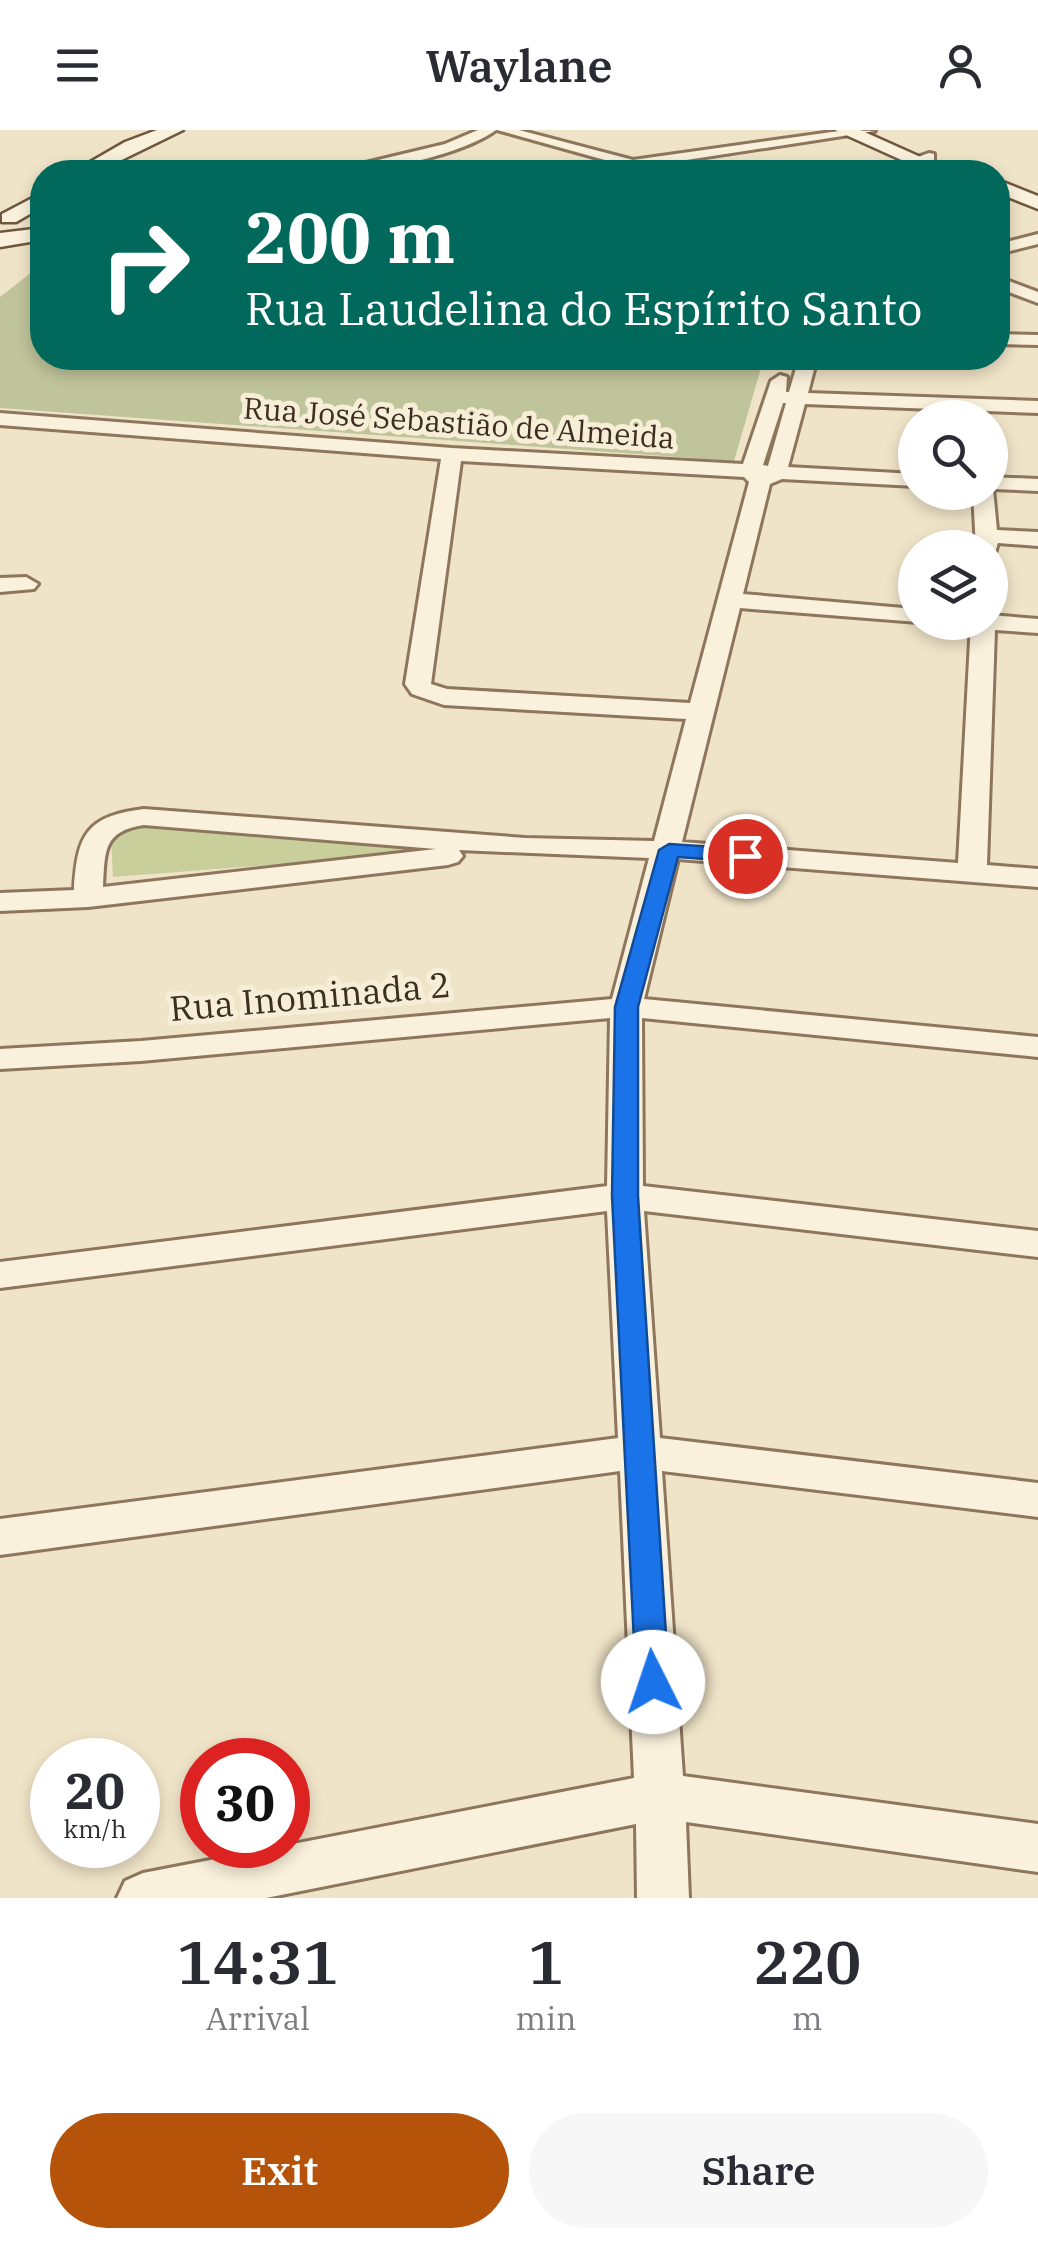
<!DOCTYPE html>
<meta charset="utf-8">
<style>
body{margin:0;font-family:"IBM Plex Serif",serif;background:#f7f7f7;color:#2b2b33;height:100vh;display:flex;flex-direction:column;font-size:38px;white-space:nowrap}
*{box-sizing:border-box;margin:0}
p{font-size:32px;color:#7c7c81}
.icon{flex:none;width:55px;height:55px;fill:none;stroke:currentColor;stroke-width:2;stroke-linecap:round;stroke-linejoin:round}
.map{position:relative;height:1768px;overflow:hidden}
.drawer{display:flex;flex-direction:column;background:#fff;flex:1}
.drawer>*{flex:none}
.hud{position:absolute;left:30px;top:30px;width:980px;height:210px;border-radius:40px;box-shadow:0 5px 15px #0003;background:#00695c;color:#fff;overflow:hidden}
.buttons{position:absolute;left:898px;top:270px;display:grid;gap:20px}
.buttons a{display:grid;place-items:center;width:110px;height:110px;border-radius:50%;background:#fff;box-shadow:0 5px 15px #0003;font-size:50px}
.speed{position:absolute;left:30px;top:1608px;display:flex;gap:20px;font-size:50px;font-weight:700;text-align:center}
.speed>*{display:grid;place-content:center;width:130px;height:130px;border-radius:50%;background:#fff;box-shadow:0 5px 15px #0003;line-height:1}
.speed small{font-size:25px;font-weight:400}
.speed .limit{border:15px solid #d22;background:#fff;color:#111}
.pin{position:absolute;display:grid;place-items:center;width:85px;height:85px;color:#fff;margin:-42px;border:5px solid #fff;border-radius:50%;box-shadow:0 2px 10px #0007}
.me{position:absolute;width:110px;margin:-55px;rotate:356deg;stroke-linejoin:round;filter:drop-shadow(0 0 8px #0008)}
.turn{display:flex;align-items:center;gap:35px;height:210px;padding:0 50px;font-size:45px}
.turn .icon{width:130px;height:130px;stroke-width:2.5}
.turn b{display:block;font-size:70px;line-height:85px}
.eta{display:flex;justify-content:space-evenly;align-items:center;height:170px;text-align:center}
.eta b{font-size:60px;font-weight:600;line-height:70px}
.action{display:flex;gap:20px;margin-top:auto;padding:20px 50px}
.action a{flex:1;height:115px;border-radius:60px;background:#b45309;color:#fff;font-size:40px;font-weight:600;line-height:115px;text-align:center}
.action a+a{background:#f7f7f7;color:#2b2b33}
header{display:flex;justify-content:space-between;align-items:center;height:130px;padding:0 50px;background:#fff;font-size:45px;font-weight:600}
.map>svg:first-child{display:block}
.green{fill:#c9cf9b}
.cemetery{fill:#bfc49a}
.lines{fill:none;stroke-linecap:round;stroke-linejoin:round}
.street-casing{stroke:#8d765c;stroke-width:6}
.secondary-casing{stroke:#6f573f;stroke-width:5}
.street{fill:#faf1dc;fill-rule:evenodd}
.secondary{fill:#faf1dc;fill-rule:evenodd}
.route{fill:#1a73e8;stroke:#114b97;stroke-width:2.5}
.labels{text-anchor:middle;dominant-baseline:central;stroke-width:10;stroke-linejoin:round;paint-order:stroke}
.far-street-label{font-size:30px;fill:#3d2e20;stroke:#f7eed8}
.street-label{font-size:35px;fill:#3d2e20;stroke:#f7eed8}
</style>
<header><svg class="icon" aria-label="menu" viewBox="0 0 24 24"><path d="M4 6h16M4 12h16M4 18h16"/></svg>Waylane<svg class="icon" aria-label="person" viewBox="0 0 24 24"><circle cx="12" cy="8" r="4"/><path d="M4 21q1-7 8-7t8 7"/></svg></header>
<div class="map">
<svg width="1038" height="1768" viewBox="0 0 1038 1768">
<rect width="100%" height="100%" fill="#f0e4c8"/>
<!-- green -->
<path class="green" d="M136,695L461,717L440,722L113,747L111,708Z"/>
<!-- cemetery -->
<path class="cemetery" d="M42,134V228H764L734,331L0,278V167Z"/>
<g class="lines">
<defs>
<path id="street" d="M478,0H496C462,25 369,45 328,42L445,14Z
M497,0H519L633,30L846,0L875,1L654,35L660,37V42H648Z
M929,23L934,24V30L895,42H875Z
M1038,104V114L998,124V114Z
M998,147L1038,162V173L998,158Z
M998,204L1038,205V215L998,214Z
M799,228H817L808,263L1038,271V283L805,274L788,337L915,344V356L782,349L770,354L743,464L915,479L918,492L740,478L682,712L958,733L971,492H990V485L1038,489V503L995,500L987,735L1038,739V757L678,729L644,869L1038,907V927L642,888L643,1056L1038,1101V1127L644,1081L660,1308L1038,1353V1387L662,1341L683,1646L1038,1694V1742L686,1692L689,1768H637L636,1694L266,1768H117L125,1751L143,1743L634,1648L620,1341L0,1425V1389L618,1308L607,1081L0,1158V1132L607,1056L610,888L141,931L0,939V919L141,911L612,869L649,728L459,720L463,726L458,732L448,735L88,777L0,781V763L74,760C77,704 87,686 144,679L525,708L654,711L686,589L444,575L412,564L405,554L441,329L0,295V283L452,318L743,334L771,251L780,245L787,247L786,262H789ZM783,273H786L768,336L763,335ZM461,331L744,347L749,352L690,573L447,559L431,554ZM144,695L436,719L103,757C105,721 103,701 144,695Z
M990,347L1038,349V361L993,359L997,400L1038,402V416L998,413L995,423L990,424V418H976L973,362H990Z
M26,447L38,454L34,459L0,462V448Z"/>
<path id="secondary" d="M157,0H183L97,42H73L125,12Z
M835,0H860L954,42H928Z
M998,50L1038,66V79L998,63Z
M42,63V77L16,92H2V84Z
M42,98V110L0,117V103Z"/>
</defs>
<!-- street casing -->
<use href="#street" class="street-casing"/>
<!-- secondary casing -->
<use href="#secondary" class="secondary-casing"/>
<!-- street -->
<use href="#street" class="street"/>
<!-- secondary -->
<use href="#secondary" class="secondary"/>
</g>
<!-- route -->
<path class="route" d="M669,714L745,719L755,726L745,732L678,727L638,877V1066L669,1552L664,1562L653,1566L641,1562L636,1552L612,1066L615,877L659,720Z"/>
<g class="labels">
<!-- far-street labels -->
<g class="far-street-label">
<text transform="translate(459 292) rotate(4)">Rua José Sebastião de Almeida</text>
</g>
<!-- street labels -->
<g class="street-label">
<text transform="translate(310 866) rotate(-5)">Rua Inominada 2</text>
</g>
</g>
</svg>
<div class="buttons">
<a><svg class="icon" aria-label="search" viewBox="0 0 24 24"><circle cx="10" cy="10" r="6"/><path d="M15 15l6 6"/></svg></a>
<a><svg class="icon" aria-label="layers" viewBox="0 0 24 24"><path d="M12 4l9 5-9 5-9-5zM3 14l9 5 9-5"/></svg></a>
</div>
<div class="speed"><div>20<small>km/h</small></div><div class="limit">30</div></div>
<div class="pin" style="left:745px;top:726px;background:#d93025"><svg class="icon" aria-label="arrive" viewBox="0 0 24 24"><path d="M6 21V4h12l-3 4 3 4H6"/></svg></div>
<svg class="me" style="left:653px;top:1552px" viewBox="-20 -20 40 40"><circle r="19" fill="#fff"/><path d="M0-13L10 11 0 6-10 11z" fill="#1a73e8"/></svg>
<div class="hud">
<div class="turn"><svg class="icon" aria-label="right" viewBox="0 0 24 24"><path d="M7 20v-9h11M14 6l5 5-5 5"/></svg><div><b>200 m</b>Rua Laudelina do Espírito Santo</div></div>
</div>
</div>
<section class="drawer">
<div class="eta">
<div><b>14:31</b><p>Arrival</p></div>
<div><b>1</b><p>min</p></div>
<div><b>220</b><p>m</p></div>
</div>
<div class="action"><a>Exit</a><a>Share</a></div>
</section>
